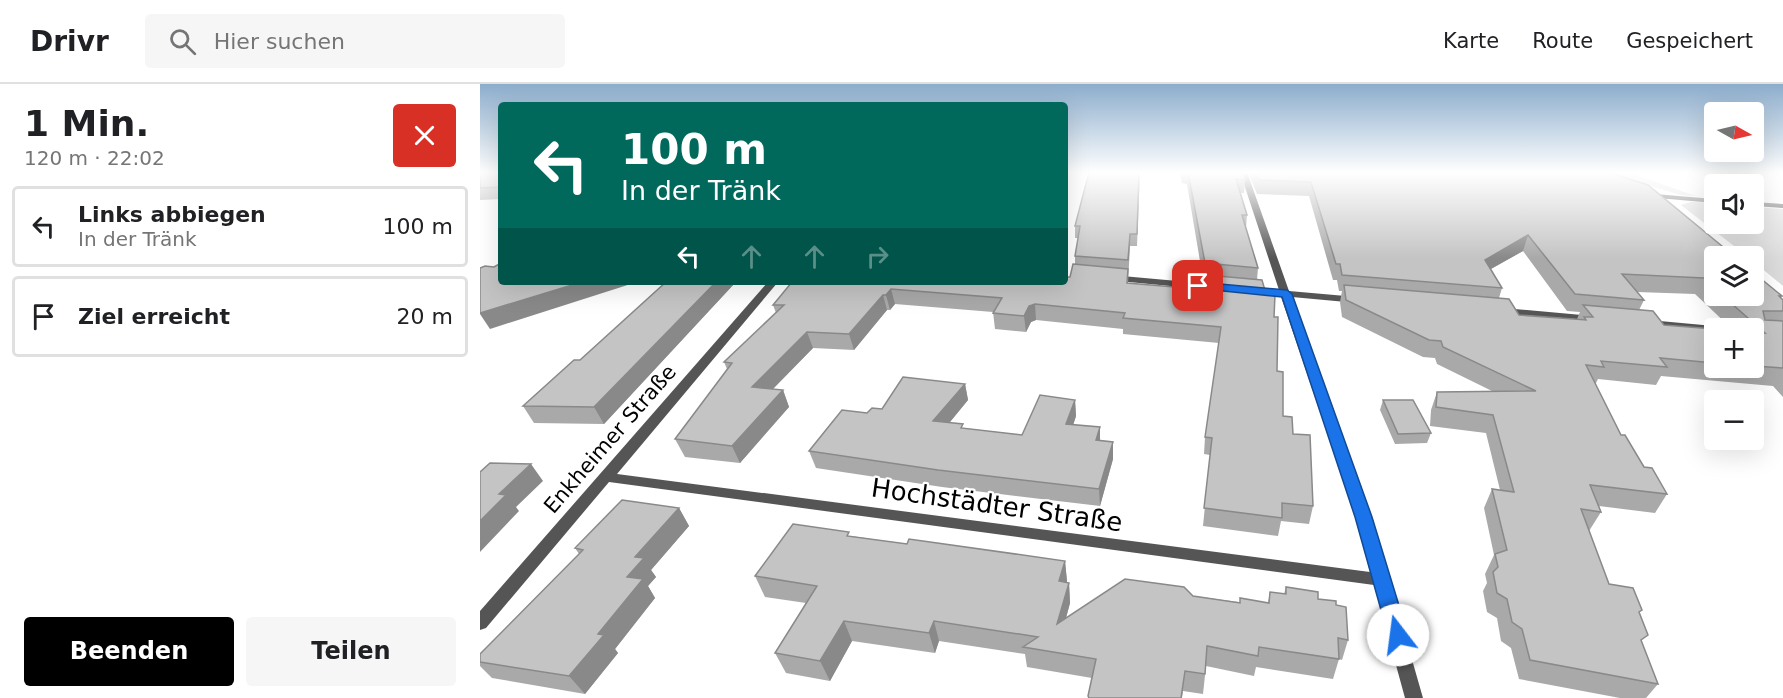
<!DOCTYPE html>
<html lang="de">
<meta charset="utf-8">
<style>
body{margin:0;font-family:"DejaVu Sans",sans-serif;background:#f6f6f6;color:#202124;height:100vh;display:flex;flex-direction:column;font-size:22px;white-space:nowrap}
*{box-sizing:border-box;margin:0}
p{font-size:20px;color:#757577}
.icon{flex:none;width:33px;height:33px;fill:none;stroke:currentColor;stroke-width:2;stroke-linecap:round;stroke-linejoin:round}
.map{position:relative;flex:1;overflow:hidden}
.panel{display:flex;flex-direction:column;background:#fff;width:480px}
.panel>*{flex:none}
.guide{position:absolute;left:18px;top:18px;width:570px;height:183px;border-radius:6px;box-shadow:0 6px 24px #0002;background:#00695c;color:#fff;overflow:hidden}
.needle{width:39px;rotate:98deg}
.fabs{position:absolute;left:1224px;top:18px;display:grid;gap:12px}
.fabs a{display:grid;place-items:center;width:60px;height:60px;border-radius:6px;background:#fff;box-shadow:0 6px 24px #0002;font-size:30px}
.pin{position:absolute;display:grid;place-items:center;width:51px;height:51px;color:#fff;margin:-26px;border-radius:12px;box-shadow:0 3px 9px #0006}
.me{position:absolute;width:66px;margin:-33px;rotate:345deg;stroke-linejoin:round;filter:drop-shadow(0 0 4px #0008)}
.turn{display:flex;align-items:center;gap:21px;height:126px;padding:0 24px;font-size:27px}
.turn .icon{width:78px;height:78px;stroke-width:2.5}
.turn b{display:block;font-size:42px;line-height:51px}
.lanes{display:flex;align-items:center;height:57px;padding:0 24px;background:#0003;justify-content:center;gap:30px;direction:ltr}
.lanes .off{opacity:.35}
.round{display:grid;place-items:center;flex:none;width:63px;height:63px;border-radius:6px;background:#f6f6f6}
.head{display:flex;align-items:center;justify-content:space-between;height:102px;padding:0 24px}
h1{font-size:36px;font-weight:700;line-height:45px}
.primary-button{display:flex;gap:12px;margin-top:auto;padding:12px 24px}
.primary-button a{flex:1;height:69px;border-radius:6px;background:#000;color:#fff;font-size:24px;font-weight:700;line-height:69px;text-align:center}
.primary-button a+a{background:#f6f6f6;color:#202124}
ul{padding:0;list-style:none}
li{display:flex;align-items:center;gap:18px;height:81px;margin:0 12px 9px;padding:0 12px;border:3px solid #e0e0e0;border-radius:6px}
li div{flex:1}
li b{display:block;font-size:22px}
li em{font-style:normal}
header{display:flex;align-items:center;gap:36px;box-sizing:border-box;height:84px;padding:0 30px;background:#fff;border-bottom:2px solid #e0e0e0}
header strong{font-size:28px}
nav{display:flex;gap:33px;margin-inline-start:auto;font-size:21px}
.search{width:420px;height:54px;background:#f6f6f6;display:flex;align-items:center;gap:15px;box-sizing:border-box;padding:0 21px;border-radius:6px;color:#757577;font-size:22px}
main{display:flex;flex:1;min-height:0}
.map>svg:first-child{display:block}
.green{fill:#dcdcdc}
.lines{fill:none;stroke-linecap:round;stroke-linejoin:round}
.lane{fill:#555;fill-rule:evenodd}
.street{fill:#555;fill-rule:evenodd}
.wall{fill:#a9a9a9;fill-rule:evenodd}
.shaded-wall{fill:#898989}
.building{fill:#c4c4c4;stroke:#898989;stroke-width:1.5}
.route{fill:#1a73e8;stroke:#114b97;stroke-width:1.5}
.labels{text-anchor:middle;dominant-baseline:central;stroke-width:4.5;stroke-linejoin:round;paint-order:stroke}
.street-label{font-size:21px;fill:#000;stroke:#fff}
.near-street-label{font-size:26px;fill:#000;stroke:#fff}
</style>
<header>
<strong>Drivr</strong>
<div class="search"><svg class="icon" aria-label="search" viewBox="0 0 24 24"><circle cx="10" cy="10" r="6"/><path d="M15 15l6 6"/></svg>Hier suchen</div>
<nav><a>Karte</a><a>Route</a><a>Gespeichert</a></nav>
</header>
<main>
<section class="panel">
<div class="head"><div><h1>1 Min.</h1><p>120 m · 22:02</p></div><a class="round" style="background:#d93025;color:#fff"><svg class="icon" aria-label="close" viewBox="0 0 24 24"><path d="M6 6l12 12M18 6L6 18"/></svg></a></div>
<ul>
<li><svg class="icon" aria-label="left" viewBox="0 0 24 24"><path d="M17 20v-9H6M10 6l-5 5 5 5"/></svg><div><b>Links abbiegen</b><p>In der Tränk</p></div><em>100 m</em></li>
<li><svg class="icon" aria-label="arrive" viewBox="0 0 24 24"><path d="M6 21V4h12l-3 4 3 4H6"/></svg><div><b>Ziel erreicht</b></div><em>20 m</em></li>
</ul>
<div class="primary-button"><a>Beenden</a><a>Teilen</a></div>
</section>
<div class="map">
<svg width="1303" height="614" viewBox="0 0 1303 614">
<rect width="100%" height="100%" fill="#fff"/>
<!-- green -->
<path class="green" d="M1128,88H1154L1159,92L1216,112L1200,111Z
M1211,118L1234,119V140H1274V123L1303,125V202L1274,178V172H1267L1201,121Z"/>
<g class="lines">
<!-- lane -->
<path class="lane" d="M1175,110L1234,115V119L1178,114L1174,112Z
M1274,118L1303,120V124L1274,122Z"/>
<!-- street -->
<path class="street" d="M760,88H767L809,207L877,213L882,216L877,219L812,213L890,433L907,491L911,496L910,499L943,614H925L894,501L129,398L6,544L0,546V527L288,198H298L137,390L890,488L876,433L801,213L771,210L766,207L771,204L799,206Z
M631,191L742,201L747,204L742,207L628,196V192Z
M1023,224L1113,232L1118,235L1113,238L1019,229L1018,227L1019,225Z
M1169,236L1234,242L1239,244H1234V248L1165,241L1164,239Z"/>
</g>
<!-- wall -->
<path class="wall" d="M0,88H21V115L0,116Z
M660,88L657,162H650L648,199L726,206V196L723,195L707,100L702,99L700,88H763L765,96L764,109H760L767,131L766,144L778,184L777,196L794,233L797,287L803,332L813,350L833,422L829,440L801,437L798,452L723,442L730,371L724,370L725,353L739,259L643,250V245L556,236L551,238L546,248L515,245L513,228L415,220L410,226H407L374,266L333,264L293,305L303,306L309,323L260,379L205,373L195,355L247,285L244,278L296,229L293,221L312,198L590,193L595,180V172L598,154H595V142Z
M768,88H1128L1234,172V212H1302L1301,214L1303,216V313L1293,302L1181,292L1176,301L1118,295L1115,301L1141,351L1164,383L1187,410L1175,429L1119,422L1121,428L1109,447L1129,500L1159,530L1162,559L1178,600L1166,614H1140L1039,595L1031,564L1021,557L1017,534L1007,528L1003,507L1007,499L1005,490L1014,471L1004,424L1012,405L1020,406L1006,349L950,342L951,326L957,308L1012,307L957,280L955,274L943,273L862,233L860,218L862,207H859L857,196H853L829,112L777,110ZM1043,167L1087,227L1100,228L1097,235L1039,231L1019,214L1022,204L1011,185ZM1157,208L1215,210L1251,244H1274V284H1234V245L1184,241L1159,226L1164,216Z
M186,198H260L257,200H254L124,340L54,339L43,322L100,276Z
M485,300L488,316L469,339L483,344L542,351L595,316L596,332L593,341L620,343V356L633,375L620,422L462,403L336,384L329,367L402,325Z
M903,316L951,349L947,359L915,360L900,326Z
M199,424L209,442L171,486L176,493L168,502L175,514L135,565L138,569L105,610L12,594L0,582V570L99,470L95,464Z
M371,452L427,460L585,477L587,498L589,499L590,519L586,534L713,512L759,518L788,519L790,508L804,510L806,503L856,521L868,556L862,576L859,575L853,595L776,583L774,592L726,582L723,610L703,607L702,614H608L612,594L547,583L545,570L459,557L455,569L372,557L350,597L306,589L295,569L326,519L285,513L275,492Z"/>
<!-- shaded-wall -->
<path class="shaded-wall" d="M1048,151L1043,167L1000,191L1005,176Z
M102,198H157L10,245L0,230V229Z
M236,198H253L254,200L124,340L114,323Z
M411,205L415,220L410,226L406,211Z
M403,211L407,226L374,266L369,250Z
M555,220L556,236L551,238L546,248L544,232L549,222Z
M327,248L333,264L279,319L272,303Z
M485,300L488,316L457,354L453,337Z
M303,306L309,323L260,379L252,362Z
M595,316L596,332L588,357L586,340Z
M620,343V360L616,356Z
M633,358V375L620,422L619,405Z
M51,380L63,397L36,423L39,427L0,468V437L19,410Z
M199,424L209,442L171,486L176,493L168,502L175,514L135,565L138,569L105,610L89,592L118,550L147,493L155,473Z
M585,477L587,497L581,518L579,497Z
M589,499L590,519L579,560L577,540Z
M364,537L372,557L350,597L340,577Z
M454,537L459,557L455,569L449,549Z"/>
<!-- building -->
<path class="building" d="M0,88H21V103L0,104Z
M609,88H659L657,150H650L648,176L595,172L600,142H595Z
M708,88H763L765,96L756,95L767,131H762L778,184L725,179Z
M775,88H1128L1168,101L1254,172H1234V204L1224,194L1142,190L1164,216L1095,210L1048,151L1005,176L1022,204L862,191L860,180H856L831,98L779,96Z
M21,179V198H102L0,229V184L5,182L14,183Z
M593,180L648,185L647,199L730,206L727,191L782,196L786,210L795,211L794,233H798L797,287L803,288V332L812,333L813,350L830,351L833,422L802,419V434L724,424L732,354L725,353L741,243L643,234L645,229L555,220L549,222L544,232L513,229L522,214L411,205L406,211H403L369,250L327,248L272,303L303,306L252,362L195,355L252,279L244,278L304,221H293L312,198H585V193H590Z
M1274,189L1302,212H1299L1303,216V227H1283L1285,236L1303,237V284L1274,282V248L1285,249L1243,212H1274Z
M186,198H236L114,323L43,322L94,276H100Z
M864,201L1029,215L1039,231L1106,236L1104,233H1113L1103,221L1173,227L1184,241L1234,245V279L1180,274L1187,283L1121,277L1124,283L1106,281L1141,351H1145L1164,383L1172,384L1187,410L1110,401L1121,428L1101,425L1129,500L1153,504L1162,526L1159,528L1168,551L1161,556L1178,600L1050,576L1042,545L1032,538L1027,515L1017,509L1013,488L1018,483L1015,470L1027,466L1012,405L1034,408L1013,331L956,323L957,308L1056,307L963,263L961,257L949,256L866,216Z
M423,293L485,300L453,337L483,340L481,344L542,351L560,311L595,316L586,340L620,343L616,356L633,358L619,405L458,386L329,367L362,326L387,329L392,324L402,325Z
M903,316H933L951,349L918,350Z
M10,379L51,380L19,410L26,411L0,437V388Z
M142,416L199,424L155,473L164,474L147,493L163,495L118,550L124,551L89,592L0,578V570L103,466L95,464Z
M313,440L369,448L367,452L427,460L429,455L585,477L579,497L589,499L577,540L645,495L704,503L713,512L760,519V514L789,519L790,508L806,510V503L838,508V515L856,517V521L866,523L868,556L858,554L859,575L779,563L778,572L727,562L725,590L705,587L701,614H609L608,612L616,575L543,563L558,553L454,537L449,549L364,537L340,577L295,569L337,502L275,492Z"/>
<!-- sky -->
<linearGradient id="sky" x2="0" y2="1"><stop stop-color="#8cadcc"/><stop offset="0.51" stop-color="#fff"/><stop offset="1" stop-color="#fff" stop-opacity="0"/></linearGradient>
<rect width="1303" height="174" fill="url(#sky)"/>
<!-- route -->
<path class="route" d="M718,198L807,206L812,210L892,433L928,551L925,558L918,560L911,558L908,551L875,433L802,213L714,204L713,202Z"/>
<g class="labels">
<!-- street labels -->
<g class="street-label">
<text transform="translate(130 355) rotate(-49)">Enkheimer Straße</text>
</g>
<!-- near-street labels -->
<g class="near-street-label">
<text transform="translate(517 421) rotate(8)">Hochstädter Straße</text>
</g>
</g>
</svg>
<div class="fabs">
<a><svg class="needle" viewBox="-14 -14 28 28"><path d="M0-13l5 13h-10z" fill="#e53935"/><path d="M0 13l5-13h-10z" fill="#757577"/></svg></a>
<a><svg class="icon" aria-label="sound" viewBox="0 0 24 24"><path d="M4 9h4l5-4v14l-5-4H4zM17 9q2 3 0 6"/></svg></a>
<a><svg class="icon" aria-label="layers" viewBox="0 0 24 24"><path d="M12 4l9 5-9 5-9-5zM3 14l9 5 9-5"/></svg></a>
<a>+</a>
<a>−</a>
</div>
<div class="pin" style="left:718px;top:202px;background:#d93025"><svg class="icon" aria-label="arrive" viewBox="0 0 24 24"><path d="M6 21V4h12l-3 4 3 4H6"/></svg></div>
<svg class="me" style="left:918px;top:551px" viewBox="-20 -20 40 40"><circle r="19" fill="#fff"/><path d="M0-13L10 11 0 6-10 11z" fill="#1a73e8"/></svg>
<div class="guide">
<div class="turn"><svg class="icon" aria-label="left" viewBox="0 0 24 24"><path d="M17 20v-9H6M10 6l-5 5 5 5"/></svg><div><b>100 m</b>In der Tränk</div></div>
<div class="lanes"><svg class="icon" aria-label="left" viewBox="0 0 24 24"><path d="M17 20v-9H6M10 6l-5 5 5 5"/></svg><svg class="icon off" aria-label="ahead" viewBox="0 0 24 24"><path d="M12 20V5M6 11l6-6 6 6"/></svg><svg class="icon off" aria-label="ahead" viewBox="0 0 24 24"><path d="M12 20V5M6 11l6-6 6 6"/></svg><svg class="icon off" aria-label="right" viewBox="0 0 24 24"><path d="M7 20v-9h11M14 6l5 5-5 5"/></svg></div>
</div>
</div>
</main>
